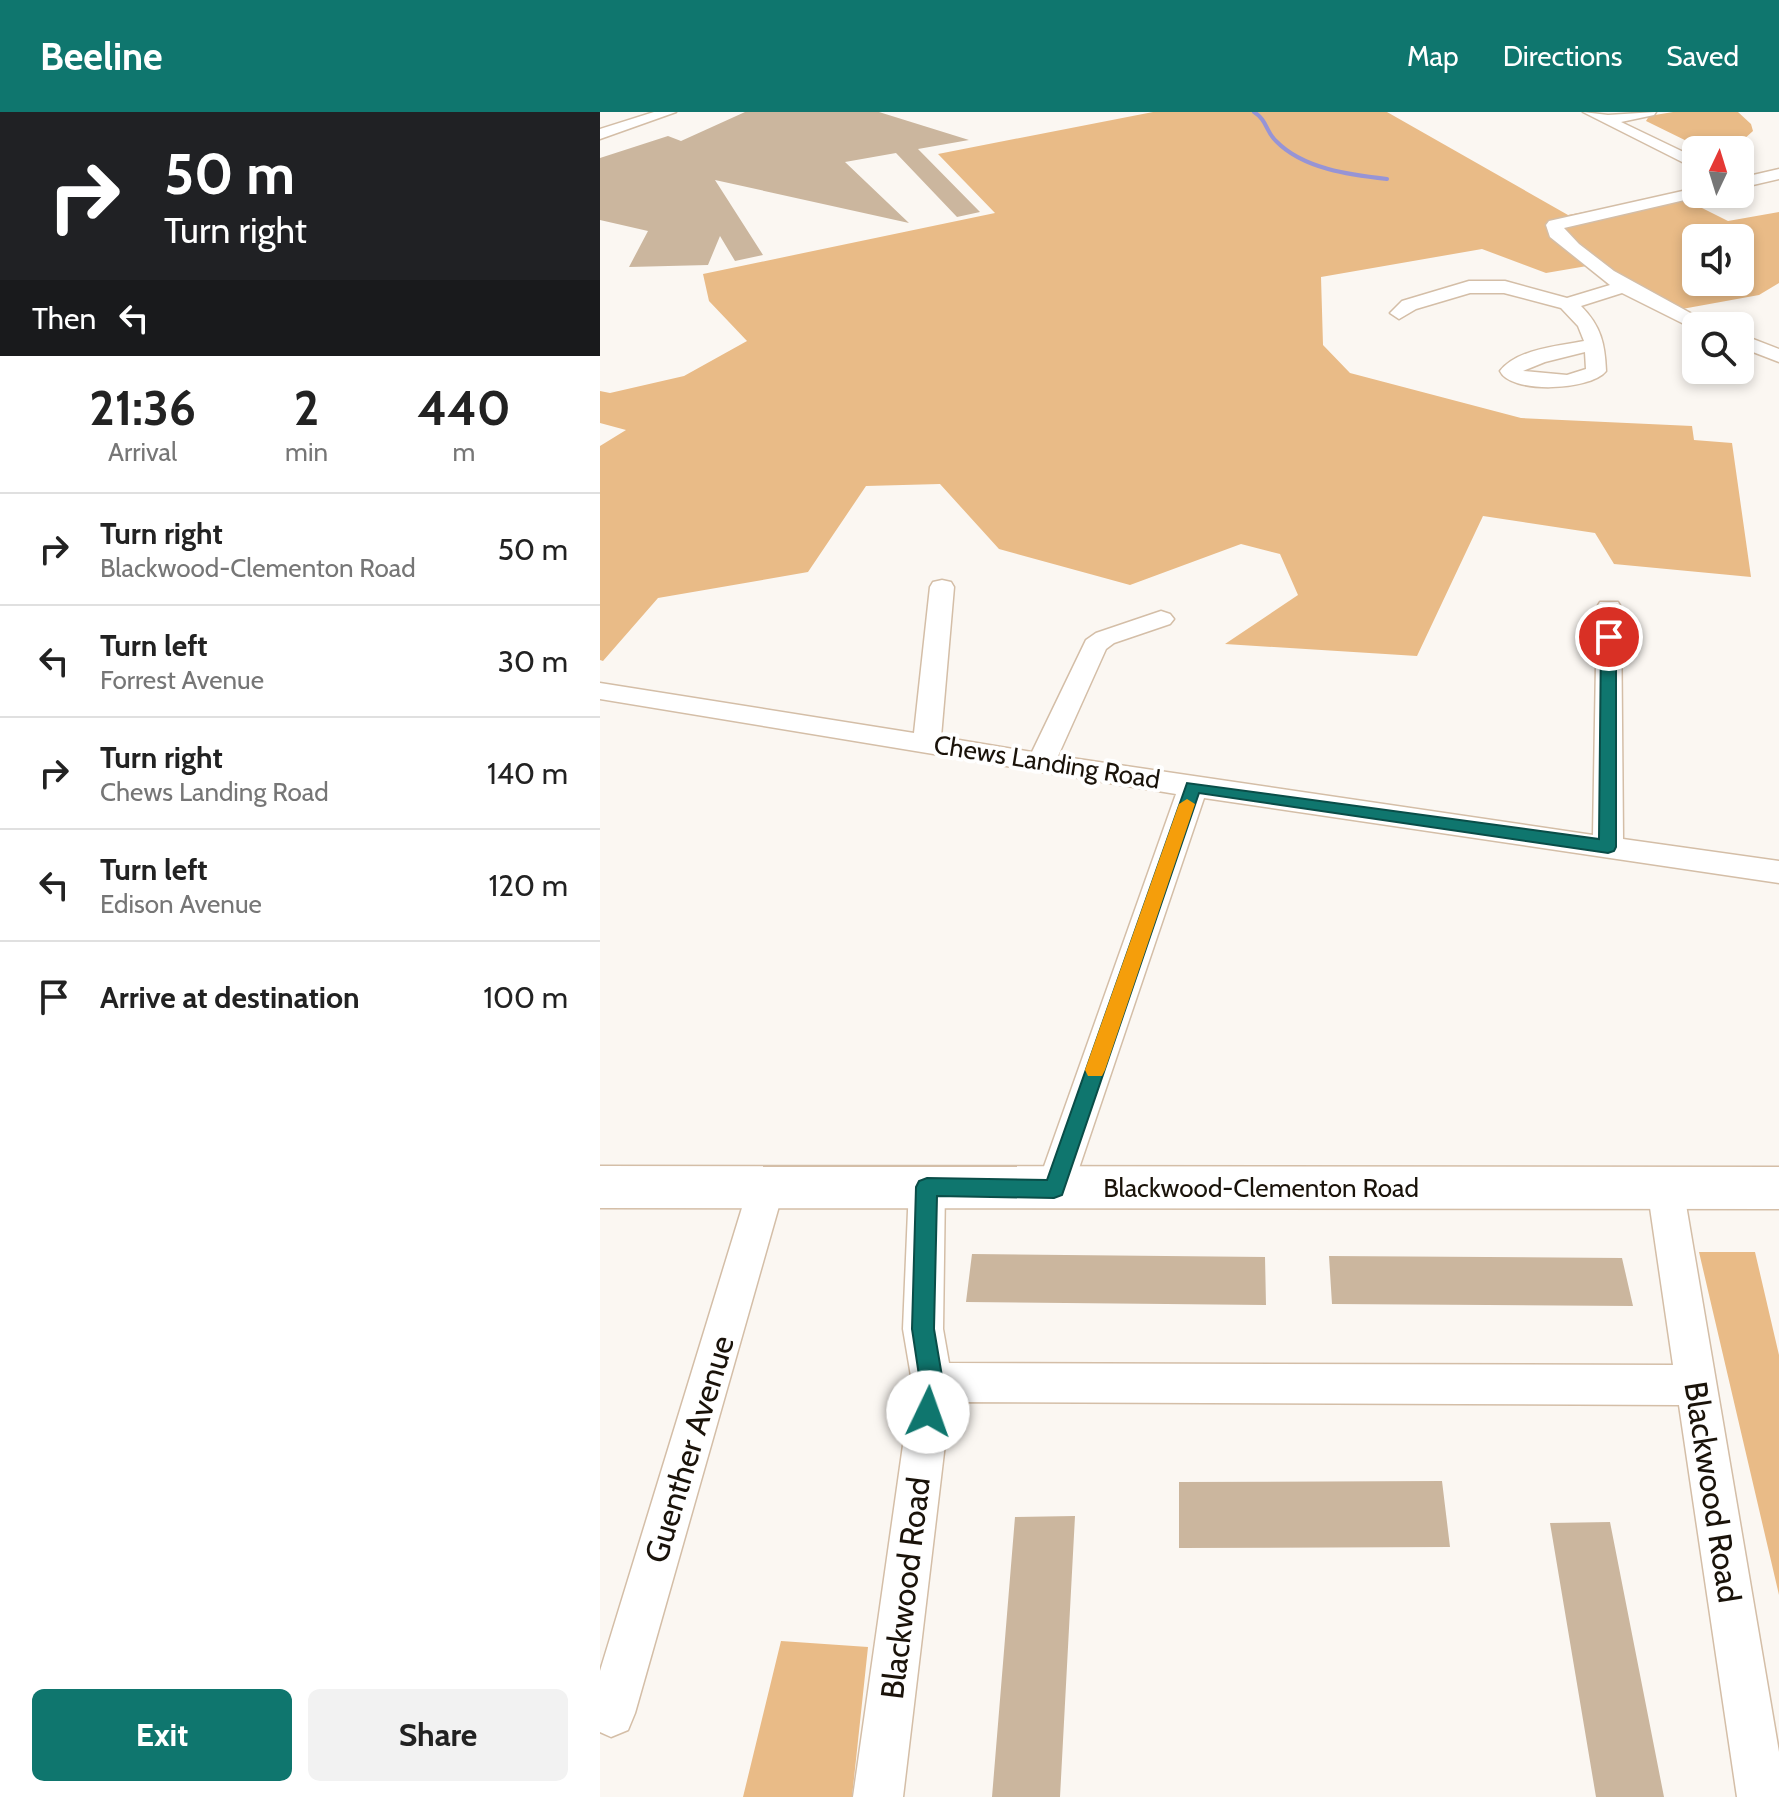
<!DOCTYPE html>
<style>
body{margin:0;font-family:Cabin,sans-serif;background:#f2f2f2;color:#222;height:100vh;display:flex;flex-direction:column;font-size:30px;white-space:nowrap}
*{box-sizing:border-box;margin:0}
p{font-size:26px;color:#767676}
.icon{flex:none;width:44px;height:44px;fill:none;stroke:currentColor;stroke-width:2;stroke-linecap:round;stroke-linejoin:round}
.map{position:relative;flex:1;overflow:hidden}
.drawer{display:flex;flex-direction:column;background:#fff;width:600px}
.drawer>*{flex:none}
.top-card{background:#202124;color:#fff;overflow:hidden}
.needle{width:52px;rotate:4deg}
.buttons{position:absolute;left:1082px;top:24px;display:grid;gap:16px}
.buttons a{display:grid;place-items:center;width:72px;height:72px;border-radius:12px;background:#fff;box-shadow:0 4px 12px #0003;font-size:40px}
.pin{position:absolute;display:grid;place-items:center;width:68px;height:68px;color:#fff;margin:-34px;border:4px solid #fff;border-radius:50%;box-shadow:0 2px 8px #0007}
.me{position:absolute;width:88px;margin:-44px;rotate:3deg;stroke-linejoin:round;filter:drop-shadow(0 0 6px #0008)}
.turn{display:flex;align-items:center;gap:28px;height:168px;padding:0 32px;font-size:36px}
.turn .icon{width:104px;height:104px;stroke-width:2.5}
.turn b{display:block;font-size:56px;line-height:68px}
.then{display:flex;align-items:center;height:76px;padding:0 32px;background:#0003;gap:16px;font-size:30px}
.eta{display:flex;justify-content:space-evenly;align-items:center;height:136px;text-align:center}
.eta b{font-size:48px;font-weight:700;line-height:56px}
.action{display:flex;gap:16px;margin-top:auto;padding:16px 32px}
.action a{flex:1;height:92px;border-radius:12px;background:#0f766e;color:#fff;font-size:32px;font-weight:700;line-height:92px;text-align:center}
.action a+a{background:#f2f2f2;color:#222}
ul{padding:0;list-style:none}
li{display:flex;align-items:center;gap:24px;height:112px;padding:0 32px;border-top:2px solid #e0e0e0}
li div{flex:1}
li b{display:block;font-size:30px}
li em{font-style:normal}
header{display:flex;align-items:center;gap:48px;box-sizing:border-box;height:112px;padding:0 40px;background:#0f766e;color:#fff}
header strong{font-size:38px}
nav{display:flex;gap:44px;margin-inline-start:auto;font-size:28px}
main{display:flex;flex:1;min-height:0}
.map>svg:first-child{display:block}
.green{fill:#e9bb87;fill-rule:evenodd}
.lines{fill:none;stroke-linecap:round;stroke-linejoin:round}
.stream{stroke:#9794d5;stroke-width:4}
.building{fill:#cbb69e}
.minor-casing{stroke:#d4bea7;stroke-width:3}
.major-casing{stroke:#d4bea7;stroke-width:3}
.minor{fill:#fff;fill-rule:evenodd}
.major{fill:#fff;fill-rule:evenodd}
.route{fill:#0f766e;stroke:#0a4d48;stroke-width:2}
.slow{fill:#f59e0b}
.labels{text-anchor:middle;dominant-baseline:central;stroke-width:8;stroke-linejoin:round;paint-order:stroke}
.street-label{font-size:26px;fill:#1a130a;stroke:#fff}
.near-street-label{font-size:32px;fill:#1a130a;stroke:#fff}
</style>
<header>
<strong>Beeline</strong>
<nav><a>Map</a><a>Directions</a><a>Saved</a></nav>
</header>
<main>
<section class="drawer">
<div class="top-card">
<div class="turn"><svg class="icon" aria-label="right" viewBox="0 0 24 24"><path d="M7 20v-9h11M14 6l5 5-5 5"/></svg><div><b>50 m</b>Turn right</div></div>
<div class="then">Then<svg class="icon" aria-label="left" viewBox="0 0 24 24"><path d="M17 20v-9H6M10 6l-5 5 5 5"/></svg></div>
</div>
<div class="eta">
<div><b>21:36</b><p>Arrival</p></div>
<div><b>2</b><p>min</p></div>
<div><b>440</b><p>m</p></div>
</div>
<ul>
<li><svg class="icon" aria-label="right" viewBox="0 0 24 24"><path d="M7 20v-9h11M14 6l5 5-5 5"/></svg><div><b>Turn right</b><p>Blackwood-Clementon Road</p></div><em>50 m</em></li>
<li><svg class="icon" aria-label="left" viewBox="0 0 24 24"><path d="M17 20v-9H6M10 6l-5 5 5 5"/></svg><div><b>Turn left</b><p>Forrest Avenue</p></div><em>30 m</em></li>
<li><svg class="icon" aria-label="right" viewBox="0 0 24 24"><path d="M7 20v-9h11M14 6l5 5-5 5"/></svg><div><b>Turn right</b><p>Chews Landing Road</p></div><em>140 m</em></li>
<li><svg class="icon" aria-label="left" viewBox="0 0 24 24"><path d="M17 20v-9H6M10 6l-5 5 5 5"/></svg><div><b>Turn left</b><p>Edison Avenue</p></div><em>120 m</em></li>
<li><svg class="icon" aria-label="arrive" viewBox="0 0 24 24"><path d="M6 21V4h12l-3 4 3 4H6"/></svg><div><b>Arrive at destination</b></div><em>100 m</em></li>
</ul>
<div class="action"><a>Exit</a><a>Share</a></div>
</section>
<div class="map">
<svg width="1179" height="1685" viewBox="0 0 1179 1685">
<rect width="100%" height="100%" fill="#fbf7f2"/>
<!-- green -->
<path class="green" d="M553,0H787L968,103L1076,83L1128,109L1179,100V171L1159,183L1071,199L987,154L946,161L882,137L721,165L723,233L750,261L921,306L1092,314L1094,328L1132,331L1151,465L1014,452L995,421L883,404L817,544L625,532L698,483L680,442L641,432L530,473L399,437L340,372L266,374L208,460L58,486L3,549L0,548V334L26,318L0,311V279L10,281L84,264L147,229L109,189L103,162L395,101L338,42ZM1096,126H1140V170H1096Z
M1073,0H1138L1151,12L1153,19L1143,28L1101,36L1046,9L1049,4Z
M1099,1140H1155L1179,1243V1483Z
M181,1529L268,1535L252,1685H143Z"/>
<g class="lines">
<!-- stream -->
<path class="stream" d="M654,0C667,8 666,20 676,29C703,57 751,63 787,67"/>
</g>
<!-- building -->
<path class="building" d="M145,0H279L369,28L318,37L380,100L357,105L296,41L245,50L309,111L115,68L163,143L135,149L120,124L108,153L29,155L48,119L0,108V46L68,24L81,29Z
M372,1142L665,1145L666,1193L366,1190Z
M729,1144L1022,1146L1033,1194L732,1192Z
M842,1369L850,1435L579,1436V1370Z
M475,1404L460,1685H392L415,1405Z
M1010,1410L1064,1685H996L950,1411Z"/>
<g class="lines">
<defs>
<path id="minor" d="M54,0H76L0,27V17Z
M983,0L1008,3L1056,0L1054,3L1021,10L1096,46V57Z
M1179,57V67L1140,76V66Z
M1096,76V82H1104L1102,84L964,116L979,132L1014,159L1114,214H1096V218L1022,181L981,194C1001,214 1005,232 1006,259C990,279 910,282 900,259C917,237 958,234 984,229L978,214L961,196L904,181H870L816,197L799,207L790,201L802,189L869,169H905L967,186L1010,173L950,125L946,113L949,109ZM985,240L986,257L967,263L923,259L945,250Z
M1140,222L1179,237V250L1140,235Z
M342,468L351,470L354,475L341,625L432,640L486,528L496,521L561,499L570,502L574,507L570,512L514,531L506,537L458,644L993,723L997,495L1000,490H1018L1021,495L1023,727L1179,749V771L604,686L472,1077L467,1088L454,1093L441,1088L436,1077L576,682L0,587V571L314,621L330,475L333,470Z
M167,1057L180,1062L185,1073L35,1601L28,1618L11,1625L0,1620V1559L149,1073L154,1062Z
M327,1059L340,1064L345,1075L343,1217L349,1251L1073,1253L1047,1075L1052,1064L1065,1059L1078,1064L1083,1075L1179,1640V1685H1137L1079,1293L350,1290L303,1685H253L312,1270L303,1217L309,1075L314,1064Z"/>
<path id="major" d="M0,1054L1179,1055V1097L0,1096Z"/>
</defs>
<!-- minor casing -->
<use href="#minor" class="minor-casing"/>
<!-- major casing -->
<use href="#major" class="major-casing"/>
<!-- minor -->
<use href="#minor" class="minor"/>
<!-- major -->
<use href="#major" class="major"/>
</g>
<!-- route -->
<path class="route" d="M1009,521L1016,525V735L1014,739L1008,741L599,681L462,1083L454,1086L337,1084L334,1217L343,1270L336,1308L328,1311L320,1308L316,1300L320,1270L312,1217L316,1075L319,1069L327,1066L447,1068L587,671L999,727L1001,525Z"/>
<!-- slow -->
<path class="slow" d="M587,687L595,692L505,958L502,964H488L485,958L579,692Z"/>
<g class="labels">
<!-- street labels -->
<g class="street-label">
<text transform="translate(447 650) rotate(9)">Chews Landing Road</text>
<text x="661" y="1076">Blackwood-Clementon Road</text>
</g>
<!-- near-street labels -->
<g class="near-street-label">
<text transform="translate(89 1337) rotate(-73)">Guenther Avenue</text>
<text transform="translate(1113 1380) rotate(81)">Blackwood Road</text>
<text transform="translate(305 1476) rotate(-83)">Blackwood Road</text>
</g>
</g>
</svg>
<div class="buttons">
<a><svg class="needle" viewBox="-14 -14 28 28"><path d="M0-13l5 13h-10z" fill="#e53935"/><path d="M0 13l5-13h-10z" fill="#767676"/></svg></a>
<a><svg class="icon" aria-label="sound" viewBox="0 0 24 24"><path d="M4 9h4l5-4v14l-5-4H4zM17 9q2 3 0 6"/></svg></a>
<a><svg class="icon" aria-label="search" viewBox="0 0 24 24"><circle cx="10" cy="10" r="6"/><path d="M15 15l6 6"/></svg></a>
</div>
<div class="pin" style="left:1009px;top:525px;background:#d93025"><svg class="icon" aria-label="arrive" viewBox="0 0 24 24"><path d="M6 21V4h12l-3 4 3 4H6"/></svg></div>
<svg class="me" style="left:328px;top:1300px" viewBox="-20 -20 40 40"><circle r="19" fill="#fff"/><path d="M0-13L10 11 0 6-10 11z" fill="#0f766e"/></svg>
</div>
</main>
